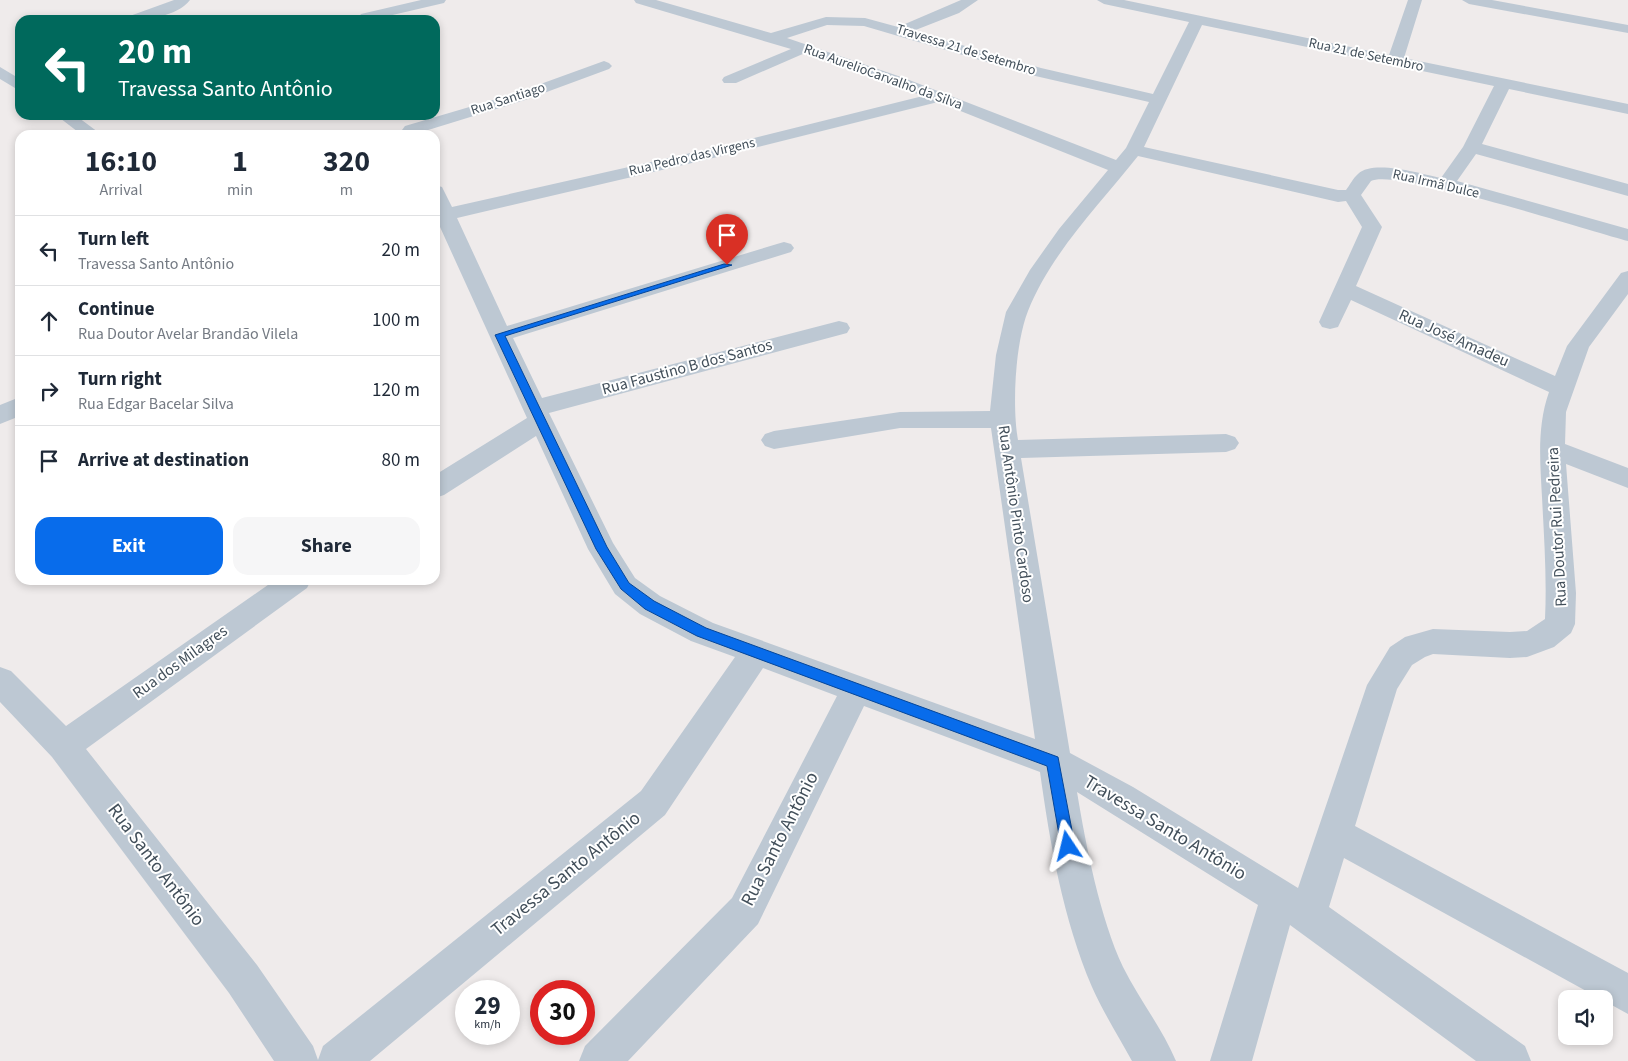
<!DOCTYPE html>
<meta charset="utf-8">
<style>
body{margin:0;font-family:"Source Sans 3",sans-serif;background:#f6f6f7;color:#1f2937;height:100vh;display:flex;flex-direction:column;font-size:19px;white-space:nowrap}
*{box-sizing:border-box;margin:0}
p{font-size:16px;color:#747a83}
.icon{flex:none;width:28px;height:28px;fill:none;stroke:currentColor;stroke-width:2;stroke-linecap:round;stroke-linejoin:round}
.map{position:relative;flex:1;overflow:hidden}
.sheet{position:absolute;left:15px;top:130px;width:425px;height:455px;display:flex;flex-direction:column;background:#fff;border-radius:15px;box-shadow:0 2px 8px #0003}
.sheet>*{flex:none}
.hud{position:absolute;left:15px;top:15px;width:425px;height:105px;border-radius:15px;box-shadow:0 2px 8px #0003;background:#00695c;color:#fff;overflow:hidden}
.buttons{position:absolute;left:1558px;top:990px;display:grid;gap:10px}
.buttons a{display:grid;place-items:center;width:55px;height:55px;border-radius:10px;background:#fff;box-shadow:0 2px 8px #0003;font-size:25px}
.speed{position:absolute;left:455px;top:980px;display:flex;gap:10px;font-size:25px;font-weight:700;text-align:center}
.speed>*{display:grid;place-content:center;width:65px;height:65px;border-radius:50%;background:#fff;box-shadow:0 2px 8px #0003;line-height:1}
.speed small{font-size:12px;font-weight:400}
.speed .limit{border:8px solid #d22;background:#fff;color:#111}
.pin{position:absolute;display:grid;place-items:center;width:42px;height:42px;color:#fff;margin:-51px -21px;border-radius:50% 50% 50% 0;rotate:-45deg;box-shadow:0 0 5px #0007}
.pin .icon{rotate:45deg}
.me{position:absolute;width:55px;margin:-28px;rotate:350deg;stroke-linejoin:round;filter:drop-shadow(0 0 4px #0008)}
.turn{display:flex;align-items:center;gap:18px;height:105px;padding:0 20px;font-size:22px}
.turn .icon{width:65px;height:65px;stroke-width:2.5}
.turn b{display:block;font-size:35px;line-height:42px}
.eta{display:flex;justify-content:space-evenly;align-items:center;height:85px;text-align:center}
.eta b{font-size:30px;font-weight:700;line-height:35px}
.action{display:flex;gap:10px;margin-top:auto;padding:10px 20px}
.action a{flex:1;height:58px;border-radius:15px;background:#086ceb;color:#fff;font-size:20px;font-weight:700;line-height:58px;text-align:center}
.action a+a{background:#f6f6f7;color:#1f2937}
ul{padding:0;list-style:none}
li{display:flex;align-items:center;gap:15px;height:70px;padding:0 20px;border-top:1px solid #e0e1e3}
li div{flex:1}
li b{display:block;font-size:19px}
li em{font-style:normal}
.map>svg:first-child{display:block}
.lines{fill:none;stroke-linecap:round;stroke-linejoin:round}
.minor{fill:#bdc8d3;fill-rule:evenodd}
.route{fill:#086ceb;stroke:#054699}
.labels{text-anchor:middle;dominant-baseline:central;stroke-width:4;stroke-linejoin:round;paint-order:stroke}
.far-street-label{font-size:14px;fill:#424f5a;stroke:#fff}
.street-label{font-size:16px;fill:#424f5a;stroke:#fff}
.near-street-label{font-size:19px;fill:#424f5a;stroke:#fff}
</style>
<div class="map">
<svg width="1628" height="1061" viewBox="0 0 1628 1061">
<rect width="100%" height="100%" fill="#efebeb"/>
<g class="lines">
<!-- minor -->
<path class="minor" d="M174,0H190C177,17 145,20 125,20L127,17Z
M421,0H446L444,3L371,20H361L359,17L361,14Z
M634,0H656L771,33L826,17L865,18L898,27L961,0H978L959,13L913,31L1041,68L1153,94L1189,22L1104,4L1097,0H1124L1389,55L1408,0H1422L1404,58L1628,104V114L1509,89L1482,144L1628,184V196L1476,154L1457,181L1628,229V241C1589,231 1396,168 1371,181L1361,195L1382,227L1356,286L1555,376L1567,346L1621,273L1628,271V294L1589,347L1566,412L1565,444L1628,468V488L1566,464L1576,593L1575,624L1571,633L1554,647L1527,657L1510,658L1433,654L1425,657L1412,665L1397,689L1355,826L1628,973V1014L1344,858L1329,907L1525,1046L1531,1061H1476L1290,925L1252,1061H1210L1258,905L1077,792C1086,846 1100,918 1123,967C1139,999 1162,1028 1176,1061H1132C1119,1037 1103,1012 1092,987C1063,919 1050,844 1040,772L864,706L758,924L628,1061H579L585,1046L732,898L837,696L763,668L665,815L370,1061H274L229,993L52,757L0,702V667L11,671L66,726L275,580H311L307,588L86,749L257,965L313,1046L318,1060L323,1046L641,791L735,657L691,641L640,614L615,594L588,549L536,436L444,495L435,498V475L527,418L435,216V185L442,187L452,207L726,145L923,96L805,53L736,83H724L722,80L724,77L791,49L636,3ZM827,25L864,26L1031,75L1149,102L1126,148L1116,160L904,78L787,38ZM1202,25L1494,86L1463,147L1441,178C1422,174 1373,159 1358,174C1353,178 1350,185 1346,190H1338L1144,147ZM938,102L1108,170L1059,229L1030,270L1006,312L996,355L990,411L900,412L774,431L765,434L761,440L765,446L774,449L900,428H991L1035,739L713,623L660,596L635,578L613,543L549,413L847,333L850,328L847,323L839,321L542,398L513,338L791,252L794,248L791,244L784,242L777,244L507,326L457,218L726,155ZM1138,156L1338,202L1346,201L1362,227L1319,322L1322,327L1330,329L1338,327L1351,300L1549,392C1537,426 1540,461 1542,497C1544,537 1547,578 1545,619L1527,631L1510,632L1433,629L1405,637L1390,647L1367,685L1298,888L1133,787L1070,753L1021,458L1226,452L1235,449L1239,443L1235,437L1226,434L1018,440C1012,406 1015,344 1028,311C1051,253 1100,204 1138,156Z
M1462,0H1492L1628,25V33L1469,4Z
M604,61L609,63L612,66L609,69L525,100L412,135L405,134L402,130L405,126L513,94Z
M0,67L20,79V91L0,79Z
M56,115H75L102,135H82Z
M20,397V416L0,424V405Z"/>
</g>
<!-- route -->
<path class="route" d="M724,264L732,265L505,336L607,547L629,583L654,601L706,628L1058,757L1075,846L1073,852L1068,854L1063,852L1061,846L1047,766L697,636L645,609L621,589L596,549L495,335Z"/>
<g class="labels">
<!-- far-street labels -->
<g class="far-street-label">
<text transform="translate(966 50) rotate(17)">Travessa 21 de Setembro</text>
<text transform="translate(1366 55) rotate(12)">Rua 21 de Setembro</text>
<text transform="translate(883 77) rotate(20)">Rua AurelioCarvalho da Silva</text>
<text transform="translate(508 99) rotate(-18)">Rua Santiago</text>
<text transform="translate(692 157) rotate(-13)">Rua Pedro das Virgens</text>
<text transform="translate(1436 184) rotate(13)">Rua Irmã Dulce</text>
</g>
<!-- street labels -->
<g class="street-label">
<text transform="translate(1454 338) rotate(24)">Rua José Amadeu</text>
<text transform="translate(687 367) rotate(-15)">Rua Faustino B dos Santos</text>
<text transform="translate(1016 514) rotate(82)">Rua Antônio Pinto Cardoso</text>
<text transform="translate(1557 527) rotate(-93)">Rua Doutor Rui Pedreira</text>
<text transform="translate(180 662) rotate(-36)">Rua dos Milagres</text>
</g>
<!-- near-street labels -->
<g class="near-street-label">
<text transform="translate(1165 828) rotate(31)">Travessa Santo Antônio</text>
<text transform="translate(780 839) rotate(-63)">Rua Santo Antônio</text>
<text transform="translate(156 865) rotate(53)">Rua Santo Antônio</text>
<text transform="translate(566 874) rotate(-39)">Travessa Santo Antônio</text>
</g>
</g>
</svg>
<div class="buttons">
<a><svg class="icon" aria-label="sound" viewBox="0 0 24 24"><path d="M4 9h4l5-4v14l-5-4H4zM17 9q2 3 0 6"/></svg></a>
</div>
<div class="speed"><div>29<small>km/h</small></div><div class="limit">30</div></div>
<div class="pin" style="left:727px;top:265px;background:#d93025"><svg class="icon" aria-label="arrive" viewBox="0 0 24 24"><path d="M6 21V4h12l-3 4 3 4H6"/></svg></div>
<svg class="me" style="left:1068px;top:846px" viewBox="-20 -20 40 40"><path d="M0-17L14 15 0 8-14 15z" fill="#086ceb" stroke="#fff" stroke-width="4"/></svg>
<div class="hud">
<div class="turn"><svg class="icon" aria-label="left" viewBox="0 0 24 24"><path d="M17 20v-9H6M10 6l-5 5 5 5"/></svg><div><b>20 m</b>Travessa Santo Antônio</div></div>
</div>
<section class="sheet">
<div class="eta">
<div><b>16:10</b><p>Arrival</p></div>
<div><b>1</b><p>min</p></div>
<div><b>320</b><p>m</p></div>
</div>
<ul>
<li><svg class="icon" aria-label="left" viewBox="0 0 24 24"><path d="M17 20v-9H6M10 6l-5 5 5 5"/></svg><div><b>Turn left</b><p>Travessa Santo Antônio</p></div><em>20 m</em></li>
<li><svg class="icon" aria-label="ahead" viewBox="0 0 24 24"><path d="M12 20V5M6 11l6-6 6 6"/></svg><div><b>Continue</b><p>Rua Doutor Avelar Brandão Vilela</p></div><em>100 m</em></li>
<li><svg class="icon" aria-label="right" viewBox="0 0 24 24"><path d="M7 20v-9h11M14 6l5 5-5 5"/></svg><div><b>Turn right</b><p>Rua Edgar Bacelar Silva</p></div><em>120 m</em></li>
<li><svg class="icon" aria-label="arrive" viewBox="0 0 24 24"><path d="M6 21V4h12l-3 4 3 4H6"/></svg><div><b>Arrive at destination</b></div><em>80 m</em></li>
</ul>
<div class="action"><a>Exit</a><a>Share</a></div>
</section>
</div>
